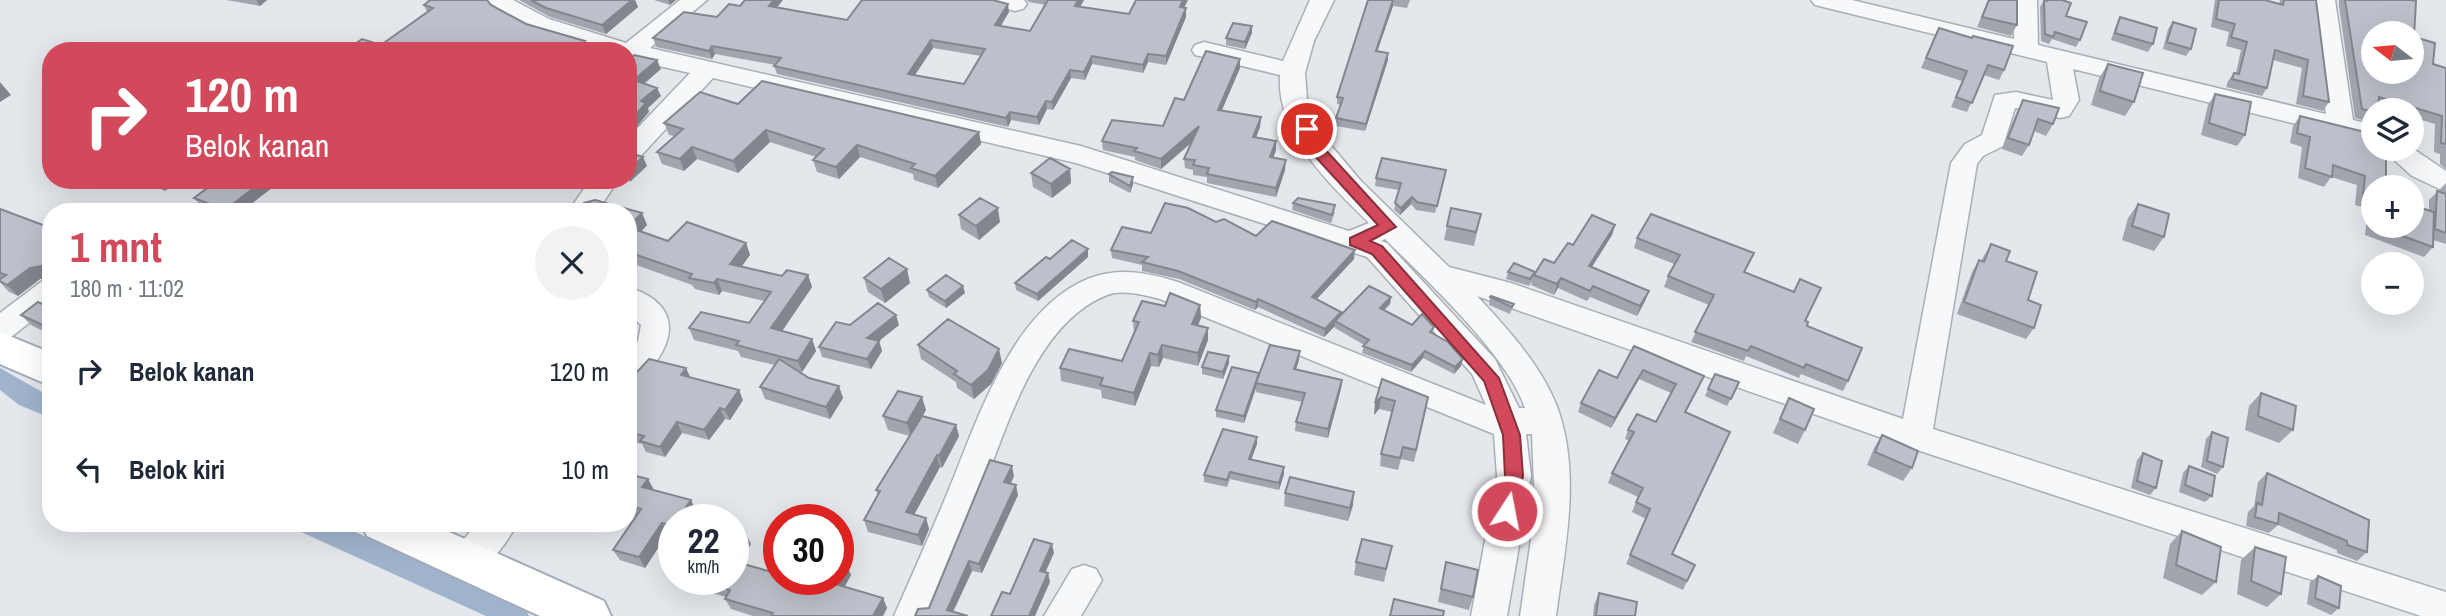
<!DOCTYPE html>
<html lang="id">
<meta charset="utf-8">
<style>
body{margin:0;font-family:"Archivo Narrow",sans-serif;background:#f2f2f3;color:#1f2937;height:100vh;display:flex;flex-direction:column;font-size:26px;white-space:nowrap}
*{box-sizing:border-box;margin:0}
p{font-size:23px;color:#747a83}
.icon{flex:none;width:38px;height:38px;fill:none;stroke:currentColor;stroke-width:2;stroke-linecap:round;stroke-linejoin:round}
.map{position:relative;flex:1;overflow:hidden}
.sheet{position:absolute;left:42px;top:203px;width:595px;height:329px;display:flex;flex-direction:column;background:#fff;border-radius:28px;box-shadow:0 7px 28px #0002}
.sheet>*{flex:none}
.banner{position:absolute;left:42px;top:42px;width:595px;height:147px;border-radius:28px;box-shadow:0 7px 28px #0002;background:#d1495b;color:#fff;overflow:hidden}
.needle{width:46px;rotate:286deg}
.tools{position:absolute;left:2361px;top:21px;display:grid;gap:14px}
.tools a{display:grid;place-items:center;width:63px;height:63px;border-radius:50%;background:#fff;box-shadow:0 7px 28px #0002;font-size:35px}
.speed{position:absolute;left:658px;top:504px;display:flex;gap:14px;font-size:35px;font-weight:700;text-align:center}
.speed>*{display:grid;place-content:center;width:91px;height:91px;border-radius:50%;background:#fff;box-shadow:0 7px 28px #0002;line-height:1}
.speed small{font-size:18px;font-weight:400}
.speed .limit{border:10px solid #d22;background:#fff;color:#111}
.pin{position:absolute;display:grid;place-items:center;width:60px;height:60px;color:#fff;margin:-30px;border:4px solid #fff;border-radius:50%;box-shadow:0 2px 7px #0007}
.me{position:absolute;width:77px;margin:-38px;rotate:11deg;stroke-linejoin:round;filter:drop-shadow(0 0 5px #0008)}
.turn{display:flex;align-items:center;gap:24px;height:147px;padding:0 28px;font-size:32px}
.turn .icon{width:91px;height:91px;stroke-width:2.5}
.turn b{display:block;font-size:49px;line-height:60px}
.round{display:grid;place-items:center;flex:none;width:74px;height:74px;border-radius:37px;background:#f2f2f3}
.head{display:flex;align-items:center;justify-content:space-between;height:119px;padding:0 28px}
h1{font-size:42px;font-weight:700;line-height:52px;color:#d1495b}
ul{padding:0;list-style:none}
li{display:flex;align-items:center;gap:21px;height:98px;padding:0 28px}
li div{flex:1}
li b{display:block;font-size:26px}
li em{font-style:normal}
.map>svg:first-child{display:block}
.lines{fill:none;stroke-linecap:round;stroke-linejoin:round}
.canal{fill:#9fb4cc;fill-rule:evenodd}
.minor-casing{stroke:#a9aeb7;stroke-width:3}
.major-casing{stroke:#a3abb8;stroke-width:4}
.minor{fill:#f7f8fa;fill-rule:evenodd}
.major{fill:#fff;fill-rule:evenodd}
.wall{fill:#a1a5ae;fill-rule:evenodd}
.shaded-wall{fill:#83868d}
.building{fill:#bbc0ca;stroke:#83868d;stroke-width:2;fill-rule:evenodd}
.route{fill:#d1495b;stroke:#882f3b;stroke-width:2}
</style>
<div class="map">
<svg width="2446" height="616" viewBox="0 0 2446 616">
<rect width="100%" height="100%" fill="#e4e7ec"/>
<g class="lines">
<!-- canal -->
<path class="canal" d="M0,368L51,397V418L19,405L0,390Z
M295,523H335L525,607L529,616H486L299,531Z"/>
<defs>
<path id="minor" d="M486,0H513L549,19L626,43L680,0H707L650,48L1081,146L1349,231L1369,223C1331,185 1276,135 1280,75L1195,55L1192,50L1195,45L1204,42L1283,61L1310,0H1334L1314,41L1305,73L1307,100L1323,136L1361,181L1449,267L1511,283L1903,419L1951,163L1965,144L1982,135L1995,95L2016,92L2053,100L2047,62L1815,5L1811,0H1852L2014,39L2013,0H2037L2038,45L2326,114L2311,0H2335L2353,120L2373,125V143L2073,69L2079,100L2069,116L2060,118L2015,108L2003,146L1983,156L1977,164L1933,429L2446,592V616H2421L1905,446L1477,296C1506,327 1540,364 1556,404C1582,470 1565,548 1556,616H1520L1535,511L1532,434H1526L1531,476L1507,616H1471L1497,476L1494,434L1160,299C1144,295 1123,289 1107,295C1034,324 1006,431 979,498C964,537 947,577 930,616H894C912,575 930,535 947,494C977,422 1011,309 1090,278C1120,267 1149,273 1178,282L1486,405L1472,374L1367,257L1076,163L713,78L637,160L628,163V138L690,73L628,59V51C590,51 509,33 486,0ZM1385,239C1426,280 1507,354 1525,408H1519L1495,359L1387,243L1381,241Z
M989,0H1024L1027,4L1023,9L1015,11L993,5Z
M2412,148L2446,171V192L2412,176L2382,149Z
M590,180H618L597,212H568Z
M51,279V306L11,337L0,340V313L41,282Z
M628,287C669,300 681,326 656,362C649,374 642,383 628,387V354L638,341L641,325L628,312Z
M478,523H517C506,546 481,580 455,571L450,560L455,549Z
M1084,565L1096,569L1102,580L1081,616H1044L1072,569Z"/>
<path id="major" d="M0,332L51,353V386L0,364Z
M361,523H429L604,601L611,616H540L367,536Z"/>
</defs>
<!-- minor casing -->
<use href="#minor" class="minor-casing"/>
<!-- major casing -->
<use href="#major" class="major-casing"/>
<!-- minor -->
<use href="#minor" class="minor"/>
<!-- major -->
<use href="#major" class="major"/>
</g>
<!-- wall -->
<path class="wall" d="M226,0H267L260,6Z
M519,0H635L638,7L606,34L550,17Z
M654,0H676L670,5Z
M1027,0H1084L1080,7L1129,14L1184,8L1186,17L1166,65L1148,62L1143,73L1092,64L1085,80L1071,78L1053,110L1047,109L1039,125L1011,120L1008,127L777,74L774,66L775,65L715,54L712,59L656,47L653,38L717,17L740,6L777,7L847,20L1009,12L1001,26L1030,31L1046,5L1029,2ZM933,48L981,56L964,84L915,75Z
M1368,0H1410L1407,8L1393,6L1377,51L1388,53V60L1365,131L1336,126V118L1341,105L1337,104V97Z
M1988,0H2017V25L2011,36L1977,27Z
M2044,0H2062L2066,16L2080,40L2076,47L2052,39L2049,44L2041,41L2040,7Z
M2215,0H2265L2279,4L2280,0H2316L2329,102L2323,111L2296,104L2302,68L2273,60L2267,88L2262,96L2226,87L2228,81L2234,73H2236L2241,50L2226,46L2229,32L2211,27Z
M2339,0H2411L2414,37L2433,64L2446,68V169L2440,164V154L2434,152L2435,124L2412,117V110H2388L2378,107L2373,110V119L2370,122L2355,118L2339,6Z
M424,5H491L526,24L585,41L589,49L381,45L427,12Z
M2120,17L2153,44L2148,52L2111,40L2116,25Z
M2173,22L2191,49L2186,56L2163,49L2168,29Z
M1939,28L2004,70L1999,80L1984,75L1967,112L1951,107L1962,81L1921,68Z
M1252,33L1245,49L1226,45V38Z
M2108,64L2134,102L2125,116L2091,105L2099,78Z
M1240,68L1222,110L1261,117L1260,127L1256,137L1276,150L1273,158L1285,170L1276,197L1207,183V177L1193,175V170L1185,168L1184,159L1192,142L1161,169L1135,160V157L1103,150L1102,141L1163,126L1184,100Z
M2215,94L2245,135L2237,146L2201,135L2208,105Z
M2023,100L2053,124L2046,136L2034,131L2029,145L2022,156L2002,149L2017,111Z
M738,104L979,132L981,144L938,188L914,180L913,174L860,157L839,179L817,172L813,160L816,157L770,142L738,173L697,159L684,171L662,164L657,152L674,136L669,135L664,123Z
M2300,116L2371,150L2373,226H2412L2429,210V200L2446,183V244L2433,240V247L2424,257L2365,235L2368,209L2355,205L2357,185L2331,177L2324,187L2298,178L2302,147L2290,143L2293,126Z
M1070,169L1071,183L1052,198L1033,187L1031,173Z
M1109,174L1133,184L1130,193L1109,182Z
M1445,177L1435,213L1416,210L1411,204L1400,215L1394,210L1399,190L1375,186L1376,178Z
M141,180H180L165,191Z
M209,180H282L241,212H215L201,206L194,198L215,182Z
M1293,203L1335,212L1331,223L1292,210Z
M2138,204L2164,237L2154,251L2122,240L2128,218Z
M0,209L51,228V279L49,278L40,279L18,296L9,292L0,282Z
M628,212L642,213L647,225L641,232L668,241L746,243L750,255L741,266L782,276L808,275L812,287L782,331L812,339L816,351L802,372L798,371L843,398L830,419L765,399L760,387L775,365L741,357L738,351L694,340L689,328L749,323L764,301L722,291L719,295L695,289L692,285L628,262Z
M1481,214L1474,246L1444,240L1447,226Z
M959,215L1000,222L979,240L961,229Z
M1216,222L1256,236L1354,259L1317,299L1341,312L1340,316L1391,297L1390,304L1384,310L1412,325L1434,327L1433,334L1461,366L1454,374L1423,358L1411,372L1362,353L1364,345L1335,328V326L1324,337L1258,307L1255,310L1179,279L1142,271V265L1112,258L1111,250L1151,233Z
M1615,225L1612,235L1592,267L1649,291L1645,301L1637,316L1590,297L1587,301L1558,288L1554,295L1531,285L1532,281L1529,286L1506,279L1508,272L1535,273L1554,263L1573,245Z
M1637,238L1754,253L1745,272L1805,321L1807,326L1848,381L1843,391L1801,374L1799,378L1746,356L1744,361L1691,342L1709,305L1664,287L1668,276L1674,264L1634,248Z
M1991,244L2006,261L2028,300L2034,328L2026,339L1957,314L1972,272L1979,260L1981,261Z
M1088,249V257L1038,301L1016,290L1015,283L1050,259Z
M864,278L910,283L885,303L868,292Z
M927,290L965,293L946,308L929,297Z
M1490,297L1514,304L1510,314L1489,305Z
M1200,305L1201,318L1198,325L1208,340L1198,366L1163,358L1159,367L1151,366L1135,406L1102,398L1101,390L1061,381L1060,368L1122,361L1134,333L1133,321L1165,306Z
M51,308V335L31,325L21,315Z
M850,325H899L879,341L882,351L871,369L822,357L819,347Z
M918,345L1002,363L991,384L974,399L957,388L956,382L921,359Z
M1634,346L1700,386L1686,412L1672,554L1695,565L1683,590L1626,564L1646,519L1632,512L1638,497L1608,483L1612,473L1629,441L1625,439L1628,430L1656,422L1671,393L1639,379L1611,428L1578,412L1581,403L1617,378Z
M1229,356V363L1223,379L1202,374V367Z
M1299,360L1296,370L1342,380L1341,389L1328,438L1295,431L1296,422L1302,402L1256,392V388L1244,423L1216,417V410L1259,373Z
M686,368L690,378L743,400L730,420L725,419L709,440L682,433L665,457L646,452L642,444L628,441V376Z
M1715,374L1739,382L1727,406L1705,396Z
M1382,379L1426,409L1414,462L1401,459L1398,470L1380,466L1381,454L1392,412L1379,409L1374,415Z
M2261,393L2293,430L2279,443L2245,430L2249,406Z
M1789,398L1805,430L1798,444L1773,433Z
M926,410L921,418L956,425L959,436L942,468L940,467L914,515L926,518L929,529L922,546L868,532L864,520L878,495L876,490L910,436L888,430L883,416Z
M2212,432L2223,467L2217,474L2201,467L2206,439Z
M1882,435L1912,468L1903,481L1867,465L1874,448Z
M1257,437V444L1251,459L1284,474L1279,490L1230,479L1227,487L1204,482V475Z
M2143,453L2156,488L2150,495L2131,488L2137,460Z
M2189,466L2212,496L2205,502L2179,492L2183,473Z
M2267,473L2367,552L2357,561L2337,553V550L2278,525L2269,533L2246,526L2248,512L2254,506L2258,482Z
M628,474L654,490L691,500L696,511L690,520H674V535L668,533L645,568L620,560L613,550L636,517L628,514Z
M1014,476L1010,484L1018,495L982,573L972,571L953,612L929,608Z
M1285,493L1353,505L1348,521L1284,506Z
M2182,531L2216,582L2202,595L2163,578L2170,544Z
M745,533L751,544L739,563L779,579L846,564L851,575L844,587L883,598L887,608L883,616H753L731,609L725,599L726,597L691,587L686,579H733Z
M2255,547L2281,594L2267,607L2237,594L2241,560Z
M1389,559L1384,582L1354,575L1356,562Z
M1446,562L1473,597L1469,610L1438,602Z
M2318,576L2339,608L2331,615L2307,604L2310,582Z
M1599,593L1635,616H1593L1594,605Z"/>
<!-- shaded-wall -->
<path class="shaded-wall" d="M256,0H267L260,6Z
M632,0H635L638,7L606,34L602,25Z
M668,0H676L670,5Z
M774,0H783L772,14L769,6Z
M1078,0H1084L1076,14L1075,6Z
M1183,0H1188L1180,16V7Z
M1393,0V6L1375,58L1376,51Z
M1008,4L1009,12L996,33L995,25Z
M1186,8V17L1166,65V56Z
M1252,26V33L1245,49V42Z
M931,40L933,48L910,82L908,74Z
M585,41L589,50L579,46Z
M712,46L715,54L712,59L709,51Z
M1388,53V60L1365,131L1366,124Z
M1148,54V62L1143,73V65Z
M1092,56V64L1085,80L1084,72Z
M1240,59V68L1218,119V110Z
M657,60L661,69L638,89L634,80Z
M1070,70L1071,78L1053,110L1052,102Z
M0,82L11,95L0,102Z
M657,88L661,96L648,108L649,112L628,137V123L641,101Z
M1046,101L1047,109L1039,125L1037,117Z
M1010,112L1011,120L1008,127L1006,118Z
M1261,117L1260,127L1253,146V137Z
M1199,126V136L1161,169V159Z
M766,130L770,142L738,173L733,161Z
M979,132L981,144L938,188L935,176Z
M1276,141V150L1270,167V157Z
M857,145L860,157L839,179L836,167Z
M692,147L697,159L684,171L680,159Z
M643,157L647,166L630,182L628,177V171Z
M1286,160L1285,170L1276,197V188Z
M1070,169L1071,183L1052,198L1051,184Z
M1133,177V184L1130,193V186Z
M160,180H180L165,191L158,182Z
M264,180H282L241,212H227L225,210Z
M1412,197L1411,204L1400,215L1401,208Z
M998,208L1000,222L979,240L976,226Z
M642,213L647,225L633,239L628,227Z
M1615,225L1612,235L1586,276L1589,266Z
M746,243L750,255L735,276L730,264Z
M1088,249V257L1038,301L1037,294Z
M1355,250L1354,259L1311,305L1312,297Z
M51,265V279L49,278L40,279L18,296L7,285L30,268L42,266Z
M907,269L910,283L885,303L881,289Z
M808,275L812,287L776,340L771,328Z
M1561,278L1558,288L1554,295L1557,284Z
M717,279L722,291L719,295L714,283Z
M963,286L965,293L946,308L945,301Z
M1649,291L1645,301L1637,316L1640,306Z
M1391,297L1390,304L1379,315L1380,308Z
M1258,299V307L1255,310L1256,302Z
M1200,305L1201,318L1193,337L1192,324Z
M1341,312L1340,321H1335V326L1324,337L1325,329Z
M896,315L899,325L879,341L882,351L871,369L867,359V338Z
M1208,328V340L1198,366V353Z
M629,330L635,341L628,350V332Z
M812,339L816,351L802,372L798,361Z
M1162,345L1163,358L1159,367L1158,355Z
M999,349L1002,363L991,384L974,399L971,385Z
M1300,351L1299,360L1293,378L1294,369Z
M1425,351L1423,358L1411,372L1412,365Z
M1150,353L1151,366L1135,406L1134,393Z
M1229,356V363L1223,379V372Z
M1463,359L1461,366L1454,374L1455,367Z
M686,368L691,379L681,375Z
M1643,370L1639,379L1611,428L1615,418Z
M1259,373L1256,388L1244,423V416Z
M1342,380L1341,389L1328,438V429Z
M839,386L843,398L830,419L826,407Z
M739,390L743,400L730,420L725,410Z
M922,397L926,410L911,436L907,423Z
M1381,397L1379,409L1374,415L1375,403Z
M720,408L725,419L709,440L704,430Z
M677,422L682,433L665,457L660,447Z
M956,425L959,436L942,468L939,456Z
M1257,437V444L1249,466V459Z
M937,455L940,467L909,524L906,512Z
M1012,466L1014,476L1007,492L1004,482Z
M1284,467V474L1279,490V483Z
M648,479L654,490L642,487Z
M1016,485L1018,495L982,573L979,564Z
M1354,492L1353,505L1348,521L1350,508Z
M691,500L696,511L690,520H677Z
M926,518L929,529L922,546L918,535Z
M662,523L668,533L645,568L639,557Z
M745,533L751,544L734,571L733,552Z
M1052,544L1054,553L1042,580L1040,571Z
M969,561L972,571L951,616L947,610Z
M846,564L851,575L840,595L835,584Z
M1048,573L1050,582L1035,616H1029Z
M883,598L887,608L883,616H873Z"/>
<!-- building -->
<path class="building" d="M430,0H487L491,5L526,24L585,41L579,46L594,51H345L362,39L381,45L433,8L424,5Z
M531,0H632L602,25L546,8Z
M745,0H774L769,6L847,20L862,0H993L1008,4L995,25L1030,31L1048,0H1078L1075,6L1129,14L1136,0H1183L1180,7L1186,8L1166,56L1148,54L1143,65L1092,56L1084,72L1070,70L1052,102L1046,101L1037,117L1010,112L1006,118L774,66L781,58L712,46L709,51L653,38L684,12L717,17L729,4L740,6ZM931,40L985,49L964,84L908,74Z
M1368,0H1393L1376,51L1388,53L1366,124L1336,118L1343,98L1337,97Z
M1989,0H2017V25L1982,17Z
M2044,0L2047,1L2048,0H2062L2071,3L2066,16L2087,22L2080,40L2055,32L2053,37L2045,34Z
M2219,0H2265L2283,5L2284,0H2316L2329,102L2303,96L2308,60L2275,50L2267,88L2232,79L2234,73L2239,74L2247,42L2231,37L2235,24L2216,19Z
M2345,0H2411L2416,1L2414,37L2435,43L2433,64L2446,68V144L2441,143L2442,116L2379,97L2378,110H2373V112L2362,109ZM2373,33H2412V72H2373Z
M2120,17L2157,28L2153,44L2115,33Z
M2173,22L2196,29L2191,49L2167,42Z
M1233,23L1252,26L1245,42L1226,38Z
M1939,28L1972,38L1973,36L2013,46L2004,70L1988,65L1972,103L1956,97L1967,71L1926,58Z
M1206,51L1240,59L1218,110L1261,117L1253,137L1276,141L1270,157L1286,160L1276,188L1207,174L1209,168L1193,165L1195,160L1184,159L1199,126L1161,159L1134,151L1137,148L1102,141L1112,120L1163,126L1175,98L1184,100Z
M634,55L657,60L634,80L657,88L641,101L646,103L628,123V61Z
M2108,64L2143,73L2134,102L2100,91Z
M762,81L979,132L935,176L911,168L915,164L857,145L836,167L813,160L824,149L766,130L733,161L692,147L680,159L657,152L683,129L664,123L700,92L738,104Z
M2215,94L2251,102L2245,135L2209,123Z
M2023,100L2059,108L2053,124L2038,119L2029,145L2008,138Z
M2300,116L2373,134L2371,150L2386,154V187H2373V199L2363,195L2365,176L2333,165L2332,177L2305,168L2310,137L2297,133Z
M633,154L643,157L628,171V155Z
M1050,158L1070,169L1051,184L1031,173Z
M1382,158L1446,170L1437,206L1417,202L1412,197L1401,208L1395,203L1401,183L1376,178Z
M1112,172L1133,177L1130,186L1109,174Z
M218,180H264L225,210L194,198Z
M2437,191L2446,194V233L2435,229Z
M980,198L998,208L976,226L959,215Z
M1298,198L1335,205L1332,215L1293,203Z
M595,200L642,213L628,227V212H575L584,203Z
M1165,203L1188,208L1216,222L1224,219L1256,236L1272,221L1355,250L1312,297L1341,312L1325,329L1258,299L1256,302L1178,271L1142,262L1148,257L1111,250L1122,227L1151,233Z
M2138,204L2169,214L2164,237L2132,226Z
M2412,205L2434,212L2433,247L2375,226H2412Z
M1451,208L1481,214L1476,232L1447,226Z
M0,209L51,228V265L43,271L42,266L30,268L7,285L0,281V279L6,275L0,273Z
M1651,214L1754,253L1744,272L1794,292L1800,279L1821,288L1805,321L1808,322L1807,326L1862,348L1848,381L1806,364L1804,368L1751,346L1748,351L1695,332L1714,295L1668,276L1680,255L1637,238Z
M1592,215L1615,225L1589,266L1649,291L1640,306L1593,286L1590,291L1561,278L1557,284L1534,275L1544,259L1554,263L1568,243L1573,245Z
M687,222L746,243L730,264L782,276L787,270L808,275L771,328L812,339L798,361L736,345L739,341L689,328L701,312L749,323L771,292L717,279L714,283L689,278L692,274L628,252V227L668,241Z
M1072,240L1088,249L1037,294L1015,283L1046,257L1050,259Z
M1991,244L2010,251L2006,261L2037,272L2028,300L2041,305L2034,328L1964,302L1979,260L1984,262Z
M889,258L907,269L881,289L864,278Z
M1514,263L1535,272L1530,279L1508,272Z
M946,275L963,286L945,301L927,290Z
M1369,286L1391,297L1380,308L1412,325L1422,314L1434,327L1430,332L1448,342L1463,359L1455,367L1425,351L1412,365L1363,346L1369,340L1335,321Z
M1170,293L1200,305L1192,324L1208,328L1198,353L1162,345L1158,355L1150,353L1134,393L1100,385L1103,378L1060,368L1069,349L1122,361L1139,322L1133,321L1142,301L1165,306Z
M1491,296L1514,304L1512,307L1490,297Z
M38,302L51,308V329L21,315Z
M878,303L896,315L867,338L879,341L867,359L819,347L836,322L850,325Z
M948,319L999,349L988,370L971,385L954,374L957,371L918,345Z
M1270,345L1300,351L1294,369L1342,380L1328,429L1296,422L1305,393L1256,383Z
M1634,346L1704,376L1685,412L1730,432L1672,554L1695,565L1687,581L1630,555L1650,509L1636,502L1643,488L1612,473L1634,432L1628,430L1637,414L1656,422L1676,384L1643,370L1615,418L1581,403L1599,370L1617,378Z
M1208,352L1229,356L1223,372L1202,367Z
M649,359L686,368L681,375L739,390L725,410L720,408L704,430L677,422L660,447L640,441L644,436L628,432V376L637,372Z
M779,359L809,378L839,386L826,407L760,387Z
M1232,367L1259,373L1244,416L1216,410Z
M1715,374L1739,382L1731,399L1708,389Z
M1382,379L1428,397L1416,450L1403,447L1400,458L1381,454L1395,401L1381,397L1375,403Z
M898,391L922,397L907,423L883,416Z
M2261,393L2296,406L2293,430L2258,416Z
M1789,398L1814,409L1805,430L1780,419Z
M922,416L956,425L939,456L937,455L906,512L926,518L918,535L864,520L880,491L876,490Z
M1223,429L1257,437L1249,459L1284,467L1279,483L1230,472L1227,480L1204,475Z
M2212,432L2228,438L2223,467L2207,461Z
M1882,435L1918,451L1912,468L1875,452Z
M2143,453L2162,461L2156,488L2137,481Z
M990,460L1012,466L1004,482L1016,485L979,564L969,561L947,610L968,616H915L918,609L929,608Z
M2189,466L2215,476L2212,496L2185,485Z
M2267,473L2369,520L2367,552L2347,545V541L2279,513L2278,524L2255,517L2257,503L2262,505Z
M628,474L648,479L642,487L691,500L677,520H674L673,526L662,523L639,557L613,550L641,509L628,505Z
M1290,477L1354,492L1350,508L1285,493Z
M733,530L745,533L733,552Z
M2182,531L2221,547L2216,582L2176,565Z
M1034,539L1052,544L1040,571L1048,573L1029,616H991L1002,592L1010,594Z
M1362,539L1392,546L1386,569L1356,562Z
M2255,547L2286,557L2281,594L2251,581Z
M733,561L779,574V579H838L835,584L883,598L873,616H771L773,613L725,599L730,590L694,579H733Z
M838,562L846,564L838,579Z
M1446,562L1478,570L1473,597L1441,589Z
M2318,576L2341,586L2339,608L2315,598Z
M1599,593L1637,602L1635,616H1596Z
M1394,599L1444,611L1443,616H1390Z"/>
<!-- route -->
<path class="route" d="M1307,125L1312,126L1322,146L1396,227L1370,241L1382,246L1499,378L1520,435L1523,476L1514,516H1501L1498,511L1505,476L1503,435L1484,381L1372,254L1350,245V238L1378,225L1311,152L1300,129Z"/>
</svg>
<div class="tools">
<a><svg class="needle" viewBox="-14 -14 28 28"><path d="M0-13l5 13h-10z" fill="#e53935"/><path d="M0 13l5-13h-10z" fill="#747a83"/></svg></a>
<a><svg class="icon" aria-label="layers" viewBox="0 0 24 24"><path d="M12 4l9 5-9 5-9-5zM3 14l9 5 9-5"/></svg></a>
<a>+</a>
<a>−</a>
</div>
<div class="speed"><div>22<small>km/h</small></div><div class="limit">30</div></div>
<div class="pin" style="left:1307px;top:129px;background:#d93025"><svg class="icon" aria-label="arrive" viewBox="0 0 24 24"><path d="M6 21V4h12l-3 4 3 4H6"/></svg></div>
<svg class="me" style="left:1507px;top:511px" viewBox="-20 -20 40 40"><circle r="17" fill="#d1495b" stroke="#fff" stroke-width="3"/><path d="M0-11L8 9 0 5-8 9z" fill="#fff"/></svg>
<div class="banner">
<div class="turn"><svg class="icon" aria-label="right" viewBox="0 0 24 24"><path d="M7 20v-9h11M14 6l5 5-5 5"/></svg><div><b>120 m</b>Belok kanan</div></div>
</div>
<section class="sheet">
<div class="head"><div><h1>1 mnt</h1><p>180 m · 11:02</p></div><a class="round"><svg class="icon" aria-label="close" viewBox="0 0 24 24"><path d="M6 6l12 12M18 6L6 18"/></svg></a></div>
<ul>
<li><svg class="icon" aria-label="right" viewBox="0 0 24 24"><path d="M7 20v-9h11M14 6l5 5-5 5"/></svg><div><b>Belok kanan</b></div><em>120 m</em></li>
<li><svg class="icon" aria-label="left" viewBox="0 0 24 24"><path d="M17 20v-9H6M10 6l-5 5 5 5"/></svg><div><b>Belok kiri</b></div><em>10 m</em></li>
</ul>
</section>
</div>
